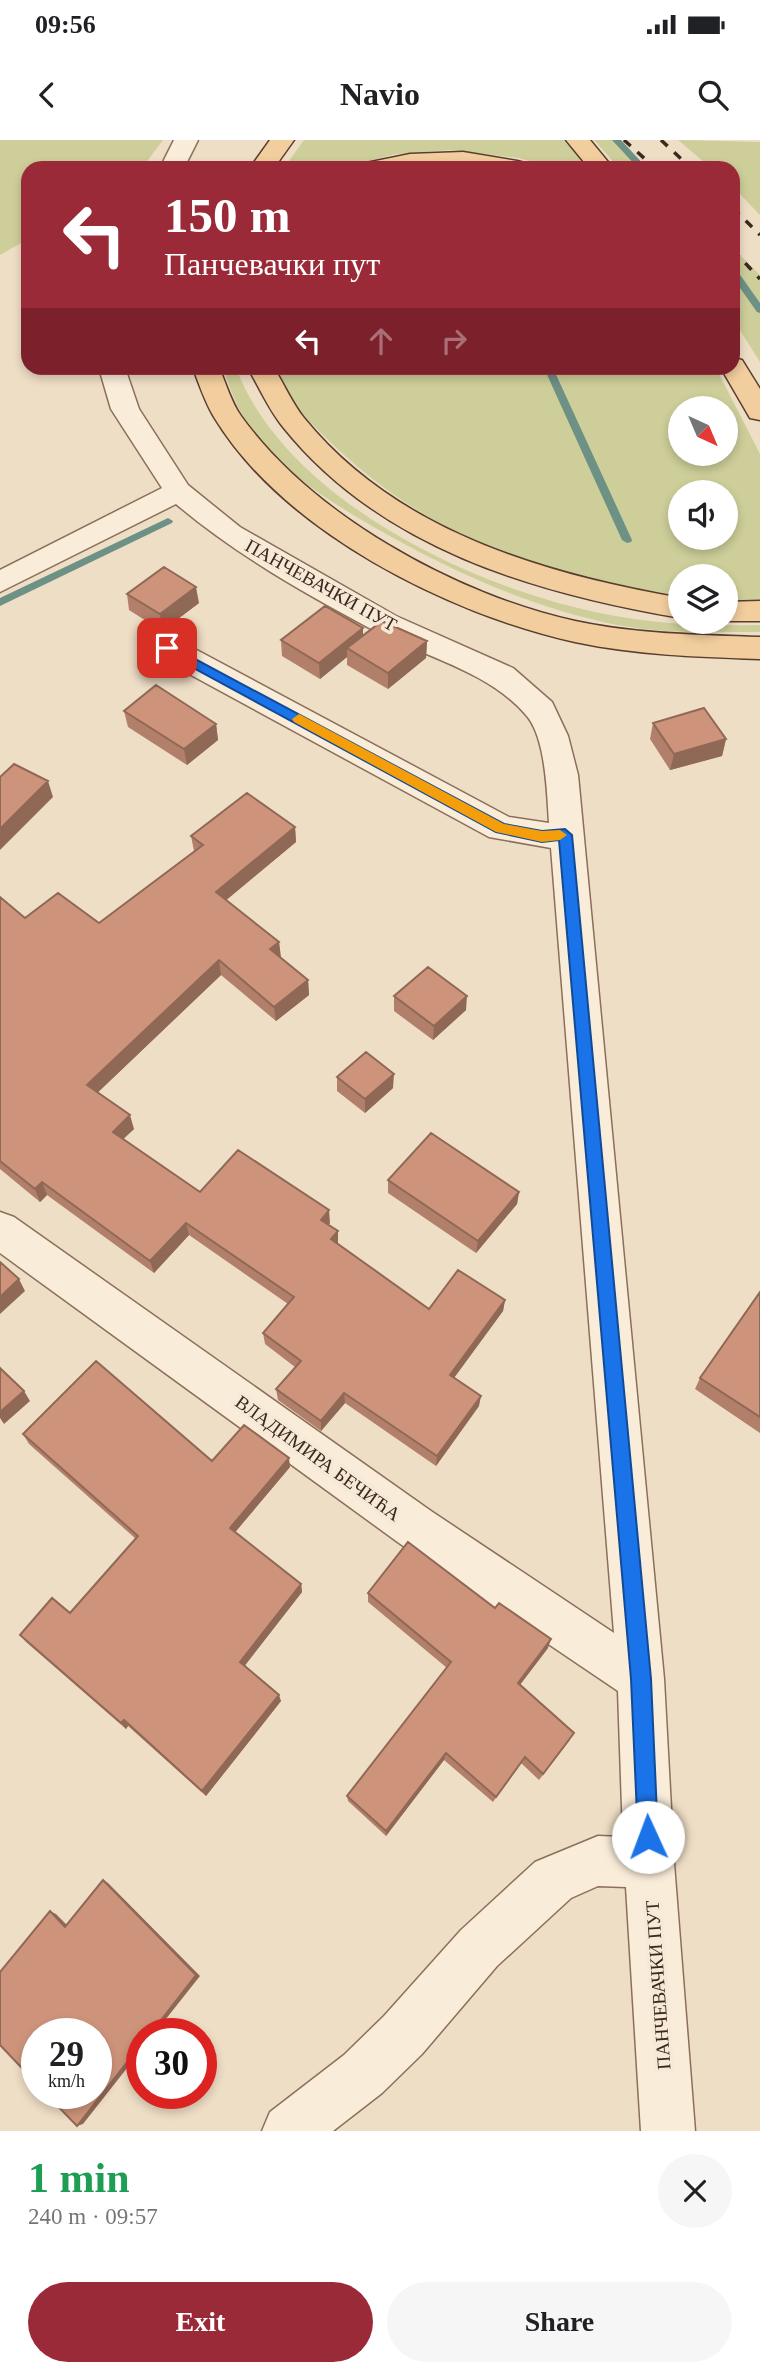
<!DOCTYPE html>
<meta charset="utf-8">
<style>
body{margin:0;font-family:Georgia,serif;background:#f6f6f6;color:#202124;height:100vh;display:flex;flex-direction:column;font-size:26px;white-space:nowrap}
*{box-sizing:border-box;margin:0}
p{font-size:23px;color:#757577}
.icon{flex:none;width:38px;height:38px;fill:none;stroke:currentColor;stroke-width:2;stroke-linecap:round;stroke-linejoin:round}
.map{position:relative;height:1991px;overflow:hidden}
.side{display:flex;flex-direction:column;background:#fff;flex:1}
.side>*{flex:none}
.guide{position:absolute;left:21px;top:21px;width:719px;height:214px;border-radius:21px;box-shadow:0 4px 10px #0003;background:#9b2a38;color:#fff;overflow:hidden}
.needle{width:46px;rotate:136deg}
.fabs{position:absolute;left:668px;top:256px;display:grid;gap:14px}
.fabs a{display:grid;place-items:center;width:70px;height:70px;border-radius:50%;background:#fff;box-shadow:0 4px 10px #0003;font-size:35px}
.speed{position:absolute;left:21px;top:1878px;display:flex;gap:14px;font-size:35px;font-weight:700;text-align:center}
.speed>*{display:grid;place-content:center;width:91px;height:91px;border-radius:50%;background:#fff;box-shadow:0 4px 10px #0003;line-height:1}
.speed small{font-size:18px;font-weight:400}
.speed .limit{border:10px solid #d22;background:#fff;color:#111}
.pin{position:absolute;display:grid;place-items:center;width:60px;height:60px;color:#fff;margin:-30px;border-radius:14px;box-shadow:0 4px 10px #0006}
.me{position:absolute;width:77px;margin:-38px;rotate:358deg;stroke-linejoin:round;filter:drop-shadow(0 0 5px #0008)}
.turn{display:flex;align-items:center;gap:24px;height:147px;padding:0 28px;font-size:32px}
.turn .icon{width:91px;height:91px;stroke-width:2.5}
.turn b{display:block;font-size:49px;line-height:60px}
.lanes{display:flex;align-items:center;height:66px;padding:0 28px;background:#0003;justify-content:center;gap:35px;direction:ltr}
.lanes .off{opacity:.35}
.round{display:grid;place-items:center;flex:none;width:74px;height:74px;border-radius:37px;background:#f6f6f6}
.headline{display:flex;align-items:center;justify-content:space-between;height:119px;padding:0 28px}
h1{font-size:42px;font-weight:700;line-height:52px;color:#1e9e55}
.cta{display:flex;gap:14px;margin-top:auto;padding:14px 28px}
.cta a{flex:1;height:80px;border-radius:42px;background:#9b2a38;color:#fff;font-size:28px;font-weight:700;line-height:80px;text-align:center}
.cta a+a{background:#f6f6f6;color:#202124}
.status{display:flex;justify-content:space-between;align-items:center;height:49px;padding:0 35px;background:#fff;direction:ltr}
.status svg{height:19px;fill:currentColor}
header{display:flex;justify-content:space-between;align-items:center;height:91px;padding:0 28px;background:#fff;font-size:32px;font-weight:700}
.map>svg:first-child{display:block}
.green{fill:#cdce99;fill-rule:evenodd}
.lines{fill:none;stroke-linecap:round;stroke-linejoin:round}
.stream{fill:#6d9184;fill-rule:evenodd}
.minor-casing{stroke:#8b6f5b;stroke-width:3}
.major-casing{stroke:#583e2f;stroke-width:3}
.minor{fill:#f9ecd9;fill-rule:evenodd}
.major{fill:#f2ce9e;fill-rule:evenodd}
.rail{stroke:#3b291f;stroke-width:3.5;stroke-dasharray:9 9;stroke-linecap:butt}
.wall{fill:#b17f6a}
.shaded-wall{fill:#906856}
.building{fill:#ce947b;stroke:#906856;stroke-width:2}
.route{fill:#1a73e8;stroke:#114b97;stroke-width:2}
.slow{fill:#f59e0b}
.labels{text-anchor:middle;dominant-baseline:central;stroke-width:7;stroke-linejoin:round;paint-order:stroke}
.street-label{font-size:19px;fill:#3b291f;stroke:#f6e9d5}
</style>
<div class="status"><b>09:56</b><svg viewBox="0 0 49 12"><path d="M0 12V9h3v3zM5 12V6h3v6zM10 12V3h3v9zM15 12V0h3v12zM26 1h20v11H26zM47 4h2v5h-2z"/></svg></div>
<header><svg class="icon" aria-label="back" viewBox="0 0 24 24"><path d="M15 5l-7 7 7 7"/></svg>Navio<svg class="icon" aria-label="search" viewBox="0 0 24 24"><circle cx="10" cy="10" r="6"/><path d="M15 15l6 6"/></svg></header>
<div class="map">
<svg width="760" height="1991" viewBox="0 0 760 1991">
<rect width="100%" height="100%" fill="#efdec6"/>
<!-- green -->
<path class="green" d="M0,0H163L142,28H28V99L0,115Z
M304,0H563L589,28H552L519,18L451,10L396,14L341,28H284Z
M594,0H616L648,28H619Z
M678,0L760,2V75L733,47V28H711Z
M733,108L760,135V222L733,179Z
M223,228H236C288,365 491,458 628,478C672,485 716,486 760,485V492C712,492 664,494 617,485C528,467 449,430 372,386C334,364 294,339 265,307C244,285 232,256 223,228Z
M273,228H716L760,314V461H726V436H681V456L675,455C535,431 426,398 323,295C305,277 279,253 273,228ZM681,268H726V313H681ZM681,352H726V397H681Z"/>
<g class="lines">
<!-- stream -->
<path class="stream" d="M612,0H621L647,28H638Z
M733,128L736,129L760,163V173L757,172L733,138Z
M544,228H553L632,400L631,402L627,403L622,400Z
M168,378L173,381L172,383L0,466V458Z"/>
<defs>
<path id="minor" d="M174,0H198L184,28H160Z
M99,228H125L139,269L188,345L240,387L396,476L513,528L552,562L568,596L578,635L664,1539L674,1723L695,1991H641L626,1747L598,1746L571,1758L497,1826L422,1914L382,1953L333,1991H262L270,1972L344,1915L384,1876L461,1790L535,1722L598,1696L623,1697L618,1551L399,1403L0,1113V1072L14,1077L431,1371L614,1493L551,708L489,697L156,516L152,508L156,500L167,497L178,500L509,677L549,683C547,654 546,597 526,575C487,530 424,517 373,490C304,453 235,414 176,364L0,452V430L162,348L111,269Z"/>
<path id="major" d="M270,0H294L274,28H250Z
M566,0H590L613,28H589Z
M463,12L517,21L525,23L529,28H362L366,23L410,14Z
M733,218L742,220L760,249V280L750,278L721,228H733Z
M193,228H219C226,243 231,262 241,276C312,375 456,455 575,481C635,494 698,495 760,497V519C699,517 636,515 575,502C448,474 283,391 214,277C205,262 199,244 193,228Z
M248,228H274C284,244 292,263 304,278C396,391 543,434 681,458V478C534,453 380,408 283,287C269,270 259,247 248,228Z
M760,461V481H722H726V462Z"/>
</defs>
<!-- minor casing -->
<use href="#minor" class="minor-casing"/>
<!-- major casing -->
<use href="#major" class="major-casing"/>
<!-- minor -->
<use href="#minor" class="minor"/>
<!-- major -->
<use href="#major" class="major"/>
<!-- rail -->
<path class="rail" d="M624,0L655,28
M661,0L691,28
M733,68L760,95
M733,110L760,139"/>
</g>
<!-- wall -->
<path class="wall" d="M127,454L199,463L162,491L129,470Z
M363,488V496L427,501L426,518L388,549L347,525V517L320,539L282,516L281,500Z
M124,571L216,584L218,600L187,625L128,587Z
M653,583L726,599L722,616L670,630L650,599Z
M295,687L296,702L226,760L279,802L280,817L308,840L309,855L276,881L221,835L98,952L134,989L123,999L200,1052L330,1083L328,1085L338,1091V1104L429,1169L505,1160L503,1171L454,1238L479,1266L436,1326L345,1263L321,1291L278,1260L276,1249L295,1227L265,1204L263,1193L288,1164L189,1095L154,1133L47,1055L40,1062L0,1029V757L25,778L99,783L194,711L191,696Z
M394,856L466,870L433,900L394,871Z
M337,937L393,948L365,973L337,951Z
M388,1040L519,1052L517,1064L476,1113L388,1053Z
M760,1152V1293L695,1249L700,1238Z
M23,1294L212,1321L290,1327L235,1392L301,1444L302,1452L245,1525L281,1561L206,1656L128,1586L126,1589L26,1502L20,1495L70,1473L136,1399L29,1304Z
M368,1453L548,1508L520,1545L570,1600L539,1640L521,1623L493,1662L444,1620L386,1696L348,1661L347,1656L447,1528L368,1462Z"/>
<!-- shaded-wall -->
<path class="shaded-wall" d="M196,447L199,463L162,491L160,474Z
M363,488V504L347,508V517L320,539L319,523Z
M427,501L426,518L388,549V533Z
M216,584L218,600L187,625L184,609Z
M726,599L722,616L670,630L674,614Z
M48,641L53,657L0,710V689Z
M295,687L296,702L218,767L216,752Z
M279,802L281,817L271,824L270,809Z
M219,820L221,835L91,959L87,945Z
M308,840L309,855L276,881L274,867Z
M467,856L466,870L433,900L434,886Z
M394,934L393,948L365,973V959Z
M130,975L134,989L117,1005L113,992Z
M42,1042L47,1055L40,1062L35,1049Z
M519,1052L517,1064L476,1113L478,1101Z
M329,1070L330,1083L322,1092L321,1080Z
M186,1083L189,1095L154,1133L150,1121Z
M338,1091V1103L331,1111V1099Z
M19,1139L25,1151L0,1174V1157Z
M505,1160L503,1171L448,1246L450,1235Z
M24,1251L30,1261L4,1284L0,1278V1272Z
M344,1253L345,1263L321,1291V1281Z
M481,1256L479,1266L436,1326L437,1316Z
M289,1318L290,1327L232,1396L230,1388Z
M301,1444L302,1452L243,1528L240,1522Z
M551,1499L548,1508L515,1551L518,1543Z
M279,1555L281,1561L206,1656L202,1651Z
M124,1580L128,1586L126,1589L121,1583Z
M446,1613L444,1620L386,1696V1691Z
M103,1740L108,1743L200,1836L154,1894H150Z
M50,1771L56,1774L71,1789L65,1787Z
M142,1903V1909L83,1984L77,1986Z"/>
<!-- building -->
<path class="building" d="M164,427L196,447L160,474L127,454Z
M325,466L363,488L319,523L281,500Z
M382,481L427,501L388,533L347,508Z
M156,545L216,584L184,609L124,571Z
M704,568L726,599L674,614L653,583Z
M14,624L48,641L0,689V637Z
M247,653L295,687L216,752L279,802L270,809L308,840L274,867L219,820L87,945L130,975L113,992L200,1052L238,1010L329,1070L321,1080L338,1091L331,1099L429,1169L458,1130L505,1160L450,1235L481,1256L437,1316L344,1253L321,1281L276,1249L301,1221L263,1193L294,1157L186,1083L150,1121L42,1042L35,1049L0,1021V757L25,778L58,753L99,783L203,705L191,696Z
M428,827L467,856L434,886L394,856Z
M366,912L394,934L365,959L337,937Z
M431,993L519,1052L478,1101L388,1040Z
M0,1122L19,1139L0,1157Z
M760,1152V1277L700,1238Z
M96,1221L212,1321L244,1285L289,1318L230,1388L301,1444L240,1522L279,1555L202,1651L124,1580L121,1583L20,1495L52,1458L70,1473L138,1396L23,1294Z
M0,1228L24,1251L0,1272Z
M408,1402L495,1468L499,1463L551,1499L518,1543L574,1593L543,1634L525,1617L496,1657L446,1613L386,1691L347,1656L451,1522L368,1453Z
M103,1740L196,1835L150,1894H142V1903L77,1986L45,1953H96V1894H37V1944L0,1905V1832L50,1771L65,1787Z"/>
<!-- route -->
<path class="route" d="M167,504L504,684L542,691L565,689L572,695L651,1539L658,1697L655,1704L648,1707L641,1704L638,1697L631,1539L559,700L542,702L496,692L162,511V505Z"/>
<!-- slow -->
<path class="slow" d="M299,574L504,684L542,691L560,690L567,695L560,700L542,702L496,692L294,582L292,579Z"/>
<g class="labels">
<!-- street labels -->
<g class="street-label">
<text transform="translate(321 445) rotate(29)">ПАНЧЕВАЧКИ ПУТ</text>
<text transform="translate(318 1318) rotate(36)">ВЛАДИМИРА БЕЧИЋА</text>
<text transform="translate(658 1845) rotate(-94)">ПАНЧЕВАЧКИ ПУТ</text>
</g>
</g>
</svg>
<div class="fabs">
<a><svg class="needle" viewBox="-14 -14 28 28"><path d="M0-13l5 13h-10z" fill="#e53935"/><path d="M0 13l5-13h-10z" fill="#757577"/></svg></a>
<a><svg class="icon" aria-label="sound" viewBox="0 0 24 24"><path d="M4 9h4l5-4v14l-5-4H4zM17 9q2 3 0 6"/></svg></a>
<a><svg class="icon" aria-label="layers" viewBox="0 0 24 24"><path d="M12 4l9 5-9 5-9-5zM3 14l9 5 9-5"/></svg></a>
</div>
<div class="speed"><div>29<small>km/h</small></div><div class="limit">30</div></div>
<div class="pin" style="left:167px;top:508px;background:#d93025"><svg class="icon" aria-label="arrive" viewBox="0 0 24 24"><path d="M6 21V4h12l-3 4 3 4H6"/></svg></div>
<svg class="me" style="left:648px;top:1697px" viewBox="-20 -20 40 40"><circle r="19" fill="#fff"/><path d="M0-13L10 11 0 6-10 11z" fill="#1a73e8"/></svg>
<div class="guide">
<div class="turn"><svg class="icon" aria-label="left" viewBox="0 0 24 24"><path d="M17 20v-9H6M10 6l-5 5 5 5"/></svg><div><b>150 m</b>Панчевачки пут</div></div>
<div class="lanes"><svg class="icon" aria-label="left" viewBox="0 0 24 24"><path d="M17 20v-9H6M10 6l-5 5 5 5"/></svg><svg class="icon off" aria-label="ahead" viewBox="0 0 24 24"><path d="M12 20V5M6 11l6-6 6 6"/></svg><svg class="icon off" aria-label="right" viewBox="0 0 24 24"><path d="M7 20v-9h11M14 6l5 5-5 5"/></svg></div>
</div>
</div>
<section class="side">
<div class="headline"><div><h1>1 min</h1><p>240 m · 09:57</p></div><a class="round"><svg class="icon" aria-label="close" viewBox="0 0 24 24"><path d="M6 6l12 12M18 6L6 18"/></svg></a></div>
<div class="cta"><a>Exit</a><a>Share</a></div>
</section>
